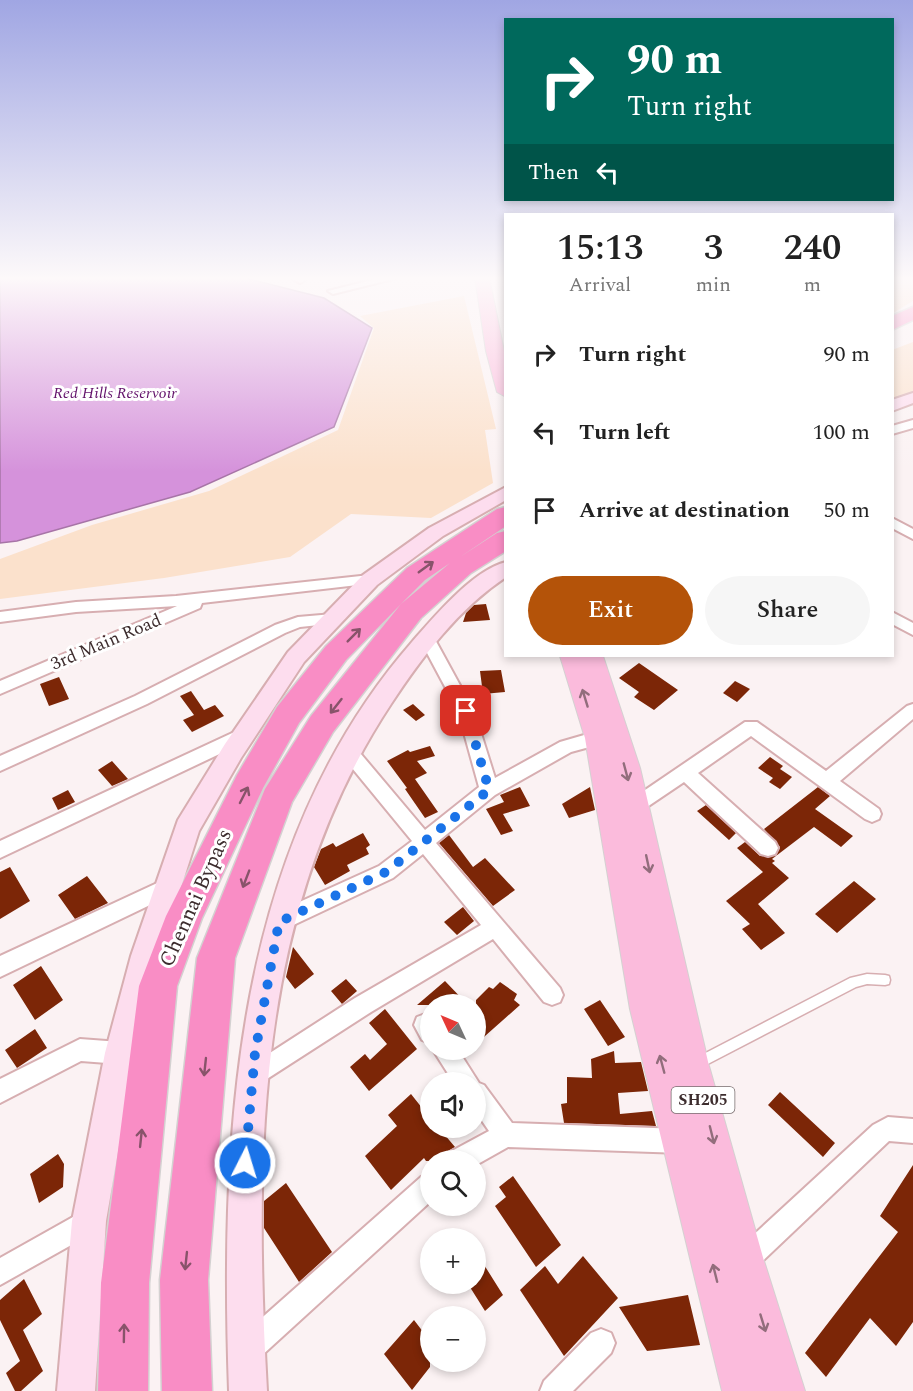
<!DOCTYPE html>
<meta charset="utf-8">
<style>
body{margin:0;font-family:Spectral,serif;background:#f6f6f6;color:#222;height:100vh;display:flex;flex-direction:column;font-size:22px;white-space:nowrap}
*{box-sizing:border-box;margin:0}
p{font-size:20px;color:#767676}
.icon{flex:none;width:33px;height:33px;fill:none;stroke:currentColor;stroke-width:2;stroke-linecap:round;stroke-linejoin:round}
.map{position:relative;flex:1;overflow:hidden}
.sheet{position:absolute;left:504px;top:213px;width:390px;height:444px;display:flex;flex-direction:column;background:#fff;border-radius:0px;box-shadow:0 3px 9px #0003}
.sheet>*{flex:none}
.hud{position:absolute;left:504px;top:18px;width:390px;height:183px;border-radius:0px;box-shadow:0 3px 9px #0003;background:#00695c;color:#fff;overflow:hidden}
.needle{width:39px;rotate:314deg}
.buttons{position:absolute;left:420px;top:994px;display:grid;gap:12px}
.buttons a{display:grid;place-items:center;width:66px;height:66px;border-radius:50%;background:#fff;box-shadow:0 3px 9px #0003;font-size:30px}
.pin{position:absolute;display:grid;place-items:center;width:51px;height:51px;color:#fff;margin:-26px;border-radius:12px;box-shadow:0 3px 9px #0006}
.me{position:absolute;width:66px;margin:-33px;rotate:5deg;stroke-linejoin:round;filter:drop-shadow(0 0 4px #0008)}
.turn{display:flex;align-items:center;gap:21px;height:126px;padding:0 24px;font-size:27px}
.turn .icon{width:78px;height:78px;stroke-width:2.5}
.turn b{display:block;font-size:42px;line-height:51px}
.then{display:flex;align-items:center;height:57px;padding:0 24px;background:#0003;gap:12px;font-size:22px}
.eta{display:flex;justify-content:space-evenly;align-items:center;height:102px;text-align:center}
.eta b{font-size:36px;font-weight:600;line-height:42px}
.primary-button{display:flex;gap:12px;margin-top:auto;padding:12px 24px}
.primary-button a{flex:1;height:69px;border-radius:36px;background:#b45309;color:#fff;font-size:24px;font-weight:600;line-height:69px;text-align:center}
.primary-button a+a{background:#f6f6f6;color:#222}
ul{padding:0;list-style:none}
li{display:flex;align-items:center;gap:18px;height:78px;padding:0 24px}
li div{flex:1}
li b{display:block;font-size:22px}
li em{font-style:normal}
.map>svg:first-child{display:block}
.green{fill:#fbe1cc}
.water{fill:#d592db;stroke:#a774a7;stroke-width:1.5}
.building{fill:#7c2607}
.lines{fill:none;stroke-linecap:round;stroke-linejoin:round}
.lane-casing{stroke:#d7aeb1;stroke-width:3}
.street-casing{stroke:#d7aeb1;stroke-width:4}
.secondary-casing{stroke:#d7aeb1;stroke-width:4}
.primary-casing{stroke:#d4d1d1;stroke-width:2}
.highway-casing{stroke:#d4d1d1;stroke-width:3}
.lane{fill:#fff;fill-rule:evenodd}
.street{fill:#fff;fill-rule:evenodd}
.secondary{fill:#fdddee;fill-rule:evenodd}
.primary{fill:#fbbbdc;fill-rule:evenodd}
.highway{fill:#f98dc5;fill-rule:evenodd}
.oneway{stroke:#88536a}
.oneway2{stroke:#926d7c}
.route{stroke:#1a73e8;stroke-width:10;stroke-dasharray:0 18}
.labels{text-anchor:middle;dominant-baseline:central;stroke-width:6;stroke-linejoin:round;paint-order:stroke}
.far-water-label{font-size:16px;font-style:italic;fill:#63126b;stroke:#fff}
.shield{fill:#fff;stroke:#776c6d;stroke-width:1.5}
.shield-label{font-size:16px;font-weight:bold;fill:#3d2d2e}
.street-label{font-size:18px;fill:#3d2d2e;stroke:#fff}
.near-street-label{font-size:21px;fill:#3d2d2e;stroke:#fff}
</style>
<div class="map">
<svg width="913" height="1391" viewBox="0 0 913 1391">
<rect width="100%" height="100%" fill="#fbf2f3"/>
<!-- green -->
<path class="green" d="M893,277H913V301L893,313Z
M464,296L496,429L485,430L493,483L431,518L351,514L290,557L164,578L0,599V559L92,525L209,491L338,430L374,328L360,316Z
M913,342V394L892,402V350Z"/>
<!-- water -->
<path class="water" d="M0,277H241L324,298L372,328L334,427L190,492L17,541L0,543Z"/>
<!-- building -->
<path class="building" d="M486,604L490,620L463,622L466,613L474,605Z
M639,663L678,690L654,710L634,697L639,692L619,678Z
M501,670L505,692L483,694L480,671Z
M59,677L69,699L49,706L40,684Z
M735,681L750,689L737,702L723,693Z
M191,691L204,710L215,705L224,716L192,732L183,720L194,715L180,696Z
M413,704L425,715L416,721L403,710Z
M430,746L435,756L417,761L427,773L415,779L438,812L425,818L405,789L407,788L387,761L408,750L410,752Z
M770,757L783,766L780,769L792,777L780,789L769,782L773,778L758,768Z
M112,761L128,779L112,786L98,770Z
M520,787L530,806L503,814L513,831L501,835L486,809L504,802L500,795Z
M590,787L595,810L569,818L562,804Z
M818,787L830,796L815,809L853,836L841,847L814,827L772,859L775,861L772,863L789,878L758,904L785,933L761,950L742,929L750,924L726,901L763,872L737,848L745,842L760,856H776L780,847L764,829Z
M68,790L75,802L58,810L52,798Z
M706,805L736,833L729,840L697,811Z
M363,833L370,845L366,848L369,854L347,865L350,871L325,885L314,867L321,849L333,843L336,847Z
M449,835L473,867L485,858L515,890L493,906L439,843Z
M10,867L30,901L0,919V872Z
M87,876L108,903L75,919L58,895Z
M854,881L876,899L837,933L815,914Z
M463,907L474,921L457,935L444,922Z
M293,947L314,974L295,989L286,977Z
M41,966L63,1000L35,1020L13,985Z
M346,979L357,991L342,1004L331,991Z
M445,981L468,1005H417Z
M500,982L517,994L514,1000L520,1005L476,1044V1000L489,987L493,989Z
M600,1000L625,1037L608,1046L584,1009Z
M385,1009L417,1049L369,1091L350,1067L365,1054L370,1060L387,1044L369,1023Z
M35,1029L47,1048L17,1068L5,1050Z
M614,1051L615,1063L641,1062L648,1091L618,1093L620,1114L652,1111L656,1126L564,1123L561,1104L567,1103V1077L592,1078L591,1059Z
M780,1092L835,1143L823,1157L768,1105Z
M411,1094L430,1118V1128H439L455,1147L448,1151L443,1161H426L424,1158L391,1190L365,1156L397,1126L388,1115Z
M58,1154L64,1164L63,1187L39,1203L30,1174Z
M913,1165V1322L896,1346L870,1318L826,1377L805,1353L898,1232L880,1216Z
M513,1176L561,1245L536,1267L495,1206L506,1197L499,1187Z
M286,1183L332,1252L299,1282L264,1228V1201Z
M476,1252L503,1295L485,1311L468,1284H476Z
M583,1256L618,1298L564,1356L520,1290L545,1266L558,1284Z
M24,1279L42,1314L23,1330L43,1371L21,1391H15L6,1373L20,1361L0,1320V1300Z
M688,1295L700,1345L647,1351L619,1307Z
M414,1320L430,1341V1367L412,1390L384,1354Z"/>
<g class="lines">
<defs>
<path id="lane" d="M867,974L885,975L889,976L890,980L889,984L885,985L867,984L856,987L702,1067L698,1069L694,1067L692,1063L694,1059L850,978Z"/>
<path id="street" d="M289,277H301L305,280L300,283Z
M384,277H401L333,294L328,291Z
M913,420V428L892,434V426Z
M892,518L913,529V539L892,528Z
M370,575L375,577L377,580L375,583L202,603L200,608L0,694V681L177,606L76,612L0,622V612L76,602L176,596Z
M892,612L913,623V635L892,624Z
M333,614L341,619L338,623L300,627L285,633L147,704L0,771V756L135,696L275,625L298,617Z
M427,633L432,634L474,711L495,778L560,742L598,731L604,733L607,738L604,743L571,752L495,795L436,843L560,988L563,995L560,1002L552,1005L544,1002L493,939L371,1012L253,1088L245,1085L242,1077L245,1069L355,998L481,925L423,854L393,878L287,928L280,930L273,928L270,921L273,914L379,866L412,841L343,757L340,752L343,747H355L425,830L479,787L458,711L419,638Z
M913,704V719L840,781L879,809L881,814L879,819L872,822L865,819L751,736L698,773L775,842L778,848L775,854L768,856L761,854L684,782L641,811L635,814L629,811L626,806L629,801L745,722H757L826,771L907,706Z
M243,728L249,730L252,735L249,740L0,858V841Z
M168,878L175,881L178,887L175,893L0,977V956Z
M425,1014L430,1016V1043L422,1040L414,1025L417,1017Z
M80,1039L120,1042L128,1045L131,1053L128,1061L120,1064L81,1061L0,1103V1079Z
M433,1050H458L479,1083L484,1085L512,1123L682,1129L690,1133L694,1141L690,1149L682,1153L508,1147L476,1165V1161H447L450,1152L489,1131L476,1112V1083H454Z
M888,1117L913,1119V1143L889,1141L754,1269L745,1273L736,1269L732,1260L736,1251L873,1125Z
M430,1174V1202L259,1358L249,1362L239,1358L235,1348L239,1338L421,1177Z
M89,1208L98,1212L102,1221L98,1230L0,1285V1258Z
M601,1329L611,1333L615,1343L611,1353L573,1391H540L544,1381L591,1333Z"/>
<path id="secondary" d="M913,393V403L892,411V400Z
M506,487V500L443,536L377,585L304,662L241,758L199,831L159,956L135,1053L106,1221L95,1391H57L72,1221L105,1053L131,956L178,820L225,744L288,652L363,575L429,528Z
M506,562V577C458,609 422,657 391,704C255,910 254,1154 267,1391H229C220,1133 233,847 412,642C434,617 473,570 506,562Z"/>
<path id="primary" d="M475,277H489L506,361V397L497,392L486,351Z
M560,656H603L640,768L709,1066L764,1261L805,1391H722L630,1009L585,738Z"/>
<path id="highway" d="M913,307V320L892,330V316Z
M506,507V526L460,557L497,533L506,531V551L471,573L421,618L333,732L292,802L235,958L208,1280L212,1391H162L160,1280L197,958L265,789L311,716L401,604L346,660L299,723L263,788L202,918L177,986L149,1283L148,1391H98L101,1283L139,986L166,916L237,775L277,707L326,646L407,568L497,509ZM450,563L401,604L425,580Z"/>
</defs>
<!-- lane casing -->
<use href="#lane" class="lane-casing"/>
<!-- street casing -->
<use href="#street" class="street-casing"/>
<!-- secondary casing -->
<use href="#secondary" class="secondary-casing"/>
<!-- primary casing -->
<use href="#primary" class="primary-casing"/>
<!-- highway casing -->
<use href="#highway" class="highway-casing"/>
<!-- lane -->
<use href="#lane" class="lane"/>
<!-- street -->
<use href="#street" class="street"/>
<!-- secondary -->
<use href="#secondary" class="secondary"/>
<!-- primary -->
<use href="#primary" class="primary"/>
<!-- highway -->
<use href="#highway" class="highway"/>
</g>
<!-- one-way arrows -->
<defs><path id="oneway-shaft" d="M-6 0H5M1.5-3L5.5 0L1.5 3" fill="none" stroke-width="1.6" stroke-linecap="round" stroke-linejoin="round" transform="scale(1.5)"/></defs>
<g class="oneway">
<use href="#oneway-shaft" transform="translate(426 567) rotate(-36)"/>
<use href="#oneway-shaft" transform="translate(354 635) rotate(-45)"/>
<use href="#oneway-shaft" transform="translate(336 706) rotate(128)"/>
<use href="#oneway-shaft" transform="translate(244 795) rotate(-63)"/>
<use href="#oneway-shaft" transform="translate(246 879) rotate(111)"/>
<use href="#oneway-shaft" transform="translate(205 1067) rotate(96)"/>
<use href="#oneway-shaft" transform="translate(141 1138) rotate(-84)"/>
<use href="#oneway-shaft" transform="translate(186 1261) rotate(96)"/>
<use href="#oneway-shaft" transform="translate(124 1333) rotate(-89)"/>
</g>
<g class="oneway2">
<use href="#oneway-shaft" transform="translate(585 698) rotate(-107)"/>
<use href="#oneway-shaft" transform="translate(626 772) rotate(75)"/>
<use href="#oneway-shaft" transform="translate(648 864) rotate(78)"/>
<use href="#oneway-shaft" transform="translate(662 1064) rotate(-105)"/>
<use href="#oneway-shaft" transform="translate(712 1135) rotate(76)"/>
<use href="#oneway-shaft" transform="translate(715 1273) rotate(-104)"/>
<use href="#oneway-shaft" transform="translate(763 1323) rotate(73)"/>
</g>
<!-- sky -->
<linearGradient id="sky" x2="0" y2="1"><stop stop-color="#a0a6e3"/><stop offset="0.59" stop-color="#fdf9fa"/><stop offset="1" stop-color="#fdf9fa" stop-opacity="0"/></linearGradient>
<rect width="913" height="472" fill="url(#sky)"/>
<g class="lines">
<!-- route -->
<path class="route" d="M245,1163L255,1053L279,922L386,872L489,790L466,711"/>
</g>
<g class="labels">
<!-- far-water labels -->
<g class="far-water-label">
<text x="115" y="393">Red Hills Reservoir</text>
</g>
<!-- shield labels -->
<rect class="shield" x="671.5" y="1087" width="63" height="26" rx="4.5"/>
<g class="shield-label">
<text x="703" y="1100">SH205</text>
</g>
<!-- street labels -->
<g class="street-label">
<text transform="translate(106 642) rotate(-23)">3rd Main Road</text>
</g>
<!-- near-street labels -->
<g class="near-street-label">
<text transform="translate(196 898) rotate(-66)">Chennai Bypass</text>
</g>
</g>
</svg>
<div class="buttons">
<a><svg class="needle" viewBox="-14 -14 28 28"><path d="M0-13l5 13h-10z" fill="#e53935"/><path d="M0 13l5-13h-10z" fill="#767676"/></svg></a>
<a><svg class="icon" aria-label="sound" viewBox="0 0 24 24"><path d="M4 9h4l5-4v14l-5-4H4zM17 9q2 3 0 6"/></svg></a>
<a><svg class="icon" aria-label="search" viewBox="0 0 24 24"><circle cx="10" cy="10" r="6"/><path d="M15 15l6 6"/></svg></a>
<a>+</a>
<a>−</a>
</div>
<div class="pin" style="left:466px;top:711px;background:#d93025"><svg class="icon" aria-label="arrive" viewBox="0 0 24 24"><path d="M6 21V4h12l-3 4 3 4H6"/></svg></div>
<svg class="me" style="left:245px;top:1163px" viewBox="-20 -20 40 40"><circle r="17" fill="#1a73e8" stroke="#fff" stroke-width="3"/><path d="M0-11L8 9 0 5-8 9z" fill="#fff"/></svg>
<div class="hud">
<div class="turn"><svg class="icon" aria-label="right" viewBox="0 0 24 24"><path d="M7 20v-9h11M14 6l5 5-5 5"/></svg><div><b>90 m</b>Turn right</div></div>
<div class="then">Then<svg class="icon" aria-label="left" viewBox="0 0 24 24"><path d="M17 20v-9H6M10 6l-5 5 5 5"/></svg></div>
</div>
<section class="sheet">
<div class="eta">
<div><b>15:13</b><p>Arrival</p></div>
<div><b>3</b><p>min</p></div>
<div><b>240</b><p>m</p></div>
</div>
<ul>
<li><svg class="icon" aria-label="right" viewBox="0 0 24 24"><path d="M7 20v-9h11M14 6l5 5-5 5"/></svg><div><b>Turn right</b></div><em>90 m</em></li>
<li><svg class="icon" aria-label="left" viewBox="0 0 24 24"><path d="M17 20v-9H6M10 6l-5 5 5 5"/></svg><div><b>Turn left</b></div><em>100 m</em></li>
<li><svg class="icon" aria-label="arrive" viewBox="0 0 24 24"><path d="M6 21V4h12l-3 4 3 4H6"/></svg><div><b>Arrive at destination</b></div><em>50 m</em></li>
</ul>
<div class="primary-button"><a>Exit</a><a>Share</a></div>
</section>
</div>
